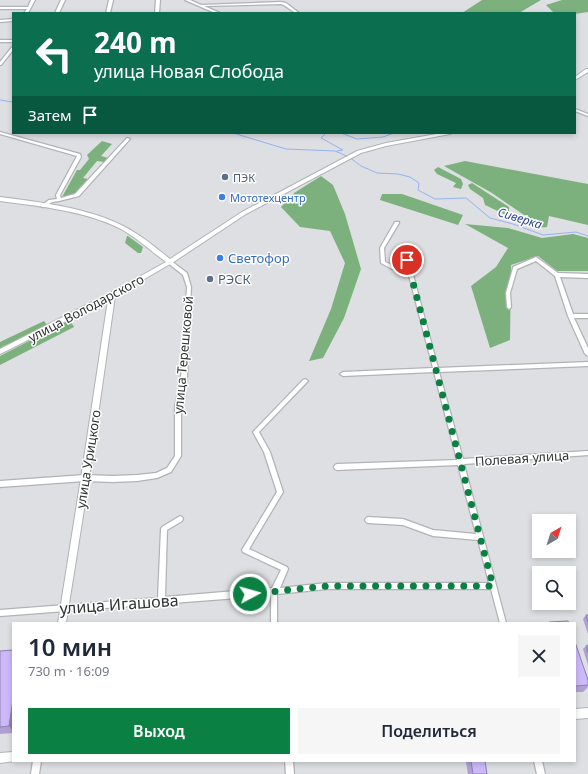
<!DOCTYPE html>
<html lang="ru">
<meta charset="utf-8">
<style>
body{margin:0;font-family:"Noto Sans",sans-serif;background:#f6f6f7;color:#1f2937;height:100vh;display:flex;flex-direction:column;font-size:15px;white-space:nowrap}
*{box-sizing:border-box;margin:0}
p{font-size:13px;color:#747a83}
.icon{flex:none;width:22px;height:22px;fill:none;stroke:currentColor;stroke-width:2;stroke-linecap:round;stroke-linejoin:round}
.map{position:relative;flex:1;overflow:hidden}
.details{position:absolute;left:12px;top:622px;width:564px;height:140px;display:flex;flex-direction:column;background:#fff;border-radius:0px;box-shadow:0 2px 6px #0003}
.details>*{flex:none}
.banner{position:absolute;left:12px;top:12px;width:564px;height:122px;border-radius:0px;box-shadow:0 2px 6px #0003;background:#0b6e4f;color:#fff;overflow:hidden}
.needle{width:26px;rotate:39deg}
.buttons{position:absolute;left:532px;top:514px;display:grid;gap:8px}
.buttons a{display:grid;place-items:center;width:44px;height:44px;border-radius:0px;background:#fff;box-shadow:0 2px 6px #0003;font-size:20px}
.pin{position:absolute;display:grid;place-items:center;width:34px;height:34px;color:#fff;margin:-17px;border:2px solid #fff;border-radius:50%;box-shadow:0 1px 4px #0007}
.me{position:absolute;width:44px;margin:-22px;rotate:84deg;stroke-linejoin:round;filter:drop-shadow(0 0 3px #0008)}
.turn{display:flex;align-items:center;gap:14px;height:84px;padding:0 16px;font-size:18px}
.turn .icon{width:52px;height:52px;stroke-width:2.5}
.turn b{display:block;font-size:28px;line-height:34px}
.then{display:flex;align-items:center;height:38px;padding:0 16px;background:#0003;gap:8px;font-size:15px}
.round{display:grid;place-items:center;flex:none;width:42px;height:42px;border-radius:0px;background:#f6f6f7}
.head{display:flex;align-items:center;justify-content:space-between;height:68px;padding:0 16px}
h1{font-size:24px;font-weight:600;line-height:30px}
.action{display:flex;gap:8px;margin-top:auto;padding:8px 16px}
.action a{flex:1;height:46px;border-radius:0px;background:#0b8043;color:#fff;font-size:16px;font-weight:600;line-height:46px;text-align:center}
.action a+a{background:#f6f6f7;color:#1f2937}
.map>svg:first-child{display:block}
.forest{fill:#7cb17e}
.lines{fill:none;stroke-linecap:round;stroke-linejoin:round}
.stream{stroke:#96b3f0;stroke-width:1}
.minor-casing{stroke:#b1b3b6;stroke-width:2.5}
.major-casing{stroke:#b1b3b6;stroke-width:2}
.minor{fill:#fff;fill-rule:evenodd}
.major{fill:#fff;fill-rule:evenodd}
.wall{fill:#af9fd7}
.shaded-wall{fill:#8f82af}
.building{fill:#ccb9fa;stroke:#8f82af}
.route{stroke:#0b8043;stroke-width:7;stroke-dasharray:0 12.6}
.service-dot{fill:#5c6f8a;stroke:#fff;stroke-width:1.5}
.shop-dot{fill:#3f7fe0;stroke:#fff;stroke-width:1.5}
.labels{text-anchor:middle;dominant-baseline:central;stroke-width:3;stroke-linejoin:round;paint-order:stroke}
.far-service-label{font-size:11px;fill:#4e5e75;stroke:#fff;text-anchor:start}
.far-shop-label{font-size:11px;fill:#366cbe;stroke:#fff;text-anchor:start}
.far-water-label{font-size:12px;font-style:italic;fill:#29488e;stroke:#fff}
.shop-label{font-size:13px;fill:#366cbe;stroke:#fff;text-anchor:start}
.service-label{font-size:13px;fill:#4e5e75;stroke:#fff;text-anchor:start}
.street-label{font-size:13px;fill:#323334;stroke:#fff}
.near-street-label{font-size:16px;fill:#323334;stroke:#fff}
</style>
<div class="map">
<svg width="588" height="774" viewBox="0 0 588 774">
<rect width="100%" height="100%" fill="#dddfe2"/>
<!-- forest -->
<path class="forest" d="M482,0H541L519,13H462Z
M562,0H588V12L575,14L554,13L546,5Z
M102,141L112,144L101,156L108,158L104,162L97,161L83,178L88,179L75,195L62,197L77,170H80L89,159L87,155Z
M465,161L588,184V225L549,216L547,227C537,228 529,226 528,215H524L492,193L444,166Z
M438,167L461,179L463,184L461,189L453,187L456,183L437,174L434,170Z
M321,176L333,185L345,214L361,269L344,318L323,358L309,361L331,309L345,263L330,231L300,227L281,207L294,193Z
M472,183L509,207V215L504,214L485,205L483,198L470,189L468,185Z
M382,194H402L463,215L458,225L380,200Z
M465,224L508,228L542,238L573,234L588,238V271H557L538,256L511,265L510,340L490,348L471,286L496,267L508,248Z
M127,236H128L143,247L141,253H138L125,243Z
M70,320L74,327L0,365V356Z
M44,321L47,325L0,348V342Z"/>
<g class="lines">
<!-- stream -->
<path class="stream" d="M0,100L13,102
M233,133L286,149L335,151L349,157L361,166L377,173L398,174L410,177L419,183L418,190L435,199L466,198L490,218L513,224L543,235L576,232L588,236
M326,133L321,138L343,150L337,151
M341,133L357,139L383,137L394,133"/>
<defs>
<path id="minor" d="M31,0H35L28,13H24L27,9H0V7H28Z
M61,0H65L59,13H55Z
M109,0H113L110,13H106Z
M156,0H160L159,13H155Z
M185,0H190L201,5L281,2L286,3L299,13C292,13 288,6 281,4L204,6L220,13H215Z
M13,19V21L0,22V20Z
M0,40H13V42H0Z
M12,47H13V50L1,65H0V62Z
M575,109L588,114V116L575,111Z
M0,132L80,154L81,157L60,195L61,198L75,194L127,138L130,139L79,196L59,201L52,202L44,207H42V205L49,200L57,199L56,195L77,156L0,134Z
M395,222H399V223L384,248L385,262L393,265H406L405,260V259L407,258L409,260L438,368L588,362V366L439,372L463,459L588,451V455L464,464L506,623H500L491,589H327L277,594V623H271V595L238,598L0,616V610L158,598L161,529L162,527L180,516L182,517L183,519L182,521L167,530L165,597L272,588L281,570L243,552L242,550L277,492L264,452L253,432L303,380L305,379L308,381L307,382L259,432L270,452L283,492L249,549L287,567L288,569L280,588L327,583H489L478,540L433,536L403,525L368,523L366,522L365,520L366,518L368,517L403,519L433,530L476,534L458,465L337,470L335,469L334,467L335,465L337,464L457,460L434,372L343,376L340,374L343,372L433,368L407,268L392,269L381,263L380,248Z
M536,257L558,273L588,274V278L560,277L573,314H588V318H574L588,348V356L585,354L568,316L555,276L536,261L517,269L510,293L511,307L509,309L507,307L506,293L513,268V267Z
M170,260L187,273L191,287L187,377L181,407V456L171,472L157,478L137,481L113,482L85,481L0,487V481L85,475L113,476L137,475L156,473L167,468L175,456V407L181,377L187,287L183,275L168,263V262Z
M33,761H41L39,774H31Z
M285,761H293L294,774H286Z
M534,761H542L545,774H537Z"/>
<path id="major" d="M586,69H588V72L575,80V77Z
M442,133H452L450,134L386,146L361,153L246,214L172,263L115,296L89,478L66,623H58L81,478L108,300L0,354V349L110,293L166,262C151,251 137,238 121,229C86,211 39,206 0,201V197C40,202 90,208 125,227C141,235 156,248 170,259L242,212L357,151L386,143Z
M588,708V718L575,719V709Z
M13,752V761H15L0,763V753Z"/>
</defs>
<!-- minor casing -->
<use href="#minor" class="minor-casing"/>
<!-- major casing -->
<use href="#major" class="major-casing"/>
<!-- minor -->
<use href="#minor" class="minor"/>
<!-- major -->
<use href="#major" class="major"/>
</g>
<!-- wall -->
<path class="wall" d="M586,615H588V634L583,619Z
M575,642L588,680V687L583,692H575Z
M588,645V665L583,649L586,646Z
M13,650V733L0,734V651Z
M467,761H485L487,774H468L466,762Z"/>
<!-- shaded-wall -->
<path class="shaded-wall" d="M13,699V731L9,726Z"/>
<!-- building -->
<path class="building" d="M586,615H588V622Z
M568,621L569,623H549V622Z
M575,642L588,680V685L575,686Z
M588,645V653L586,646Z
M13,650V699L9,726L0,727V651Z
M471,761H485L487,774H473Z"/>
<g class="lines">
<!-- route -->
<path class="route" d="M250,594L327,586H493L407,260"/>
</g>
<!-- markers -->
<g class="service-dot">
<circle cx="225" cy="177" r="4"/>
<circle cx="210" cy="279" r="4"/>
</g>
<g class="shop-dot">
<circle cx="222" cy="197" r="4"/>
<circle cx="220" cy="258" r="4"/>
</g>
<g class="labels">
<!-- far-service labels -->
<g class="far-service-label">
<text x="233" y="177">ПЭК</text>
</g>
<!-- far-shop labels -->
<g class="far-shop-label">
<text x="230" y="197">Мототехцентр</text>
</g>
<!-- far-water labels -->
<g class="far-water-label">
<text transform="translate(520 218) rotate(17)">Сиверка</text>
</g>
<!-- shop labels -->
<g class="shop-label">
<text x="228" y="258">Светофор</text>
</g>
<!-- service labels -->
<g class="service-label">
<text x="218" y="279">РЭСК</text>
</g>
<!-- street labels -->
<g class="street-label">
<text transform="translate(86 308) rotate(-28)">улица Володарского</text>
<text transform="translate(183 355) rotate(-85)">улица Терешковой</text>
<text transform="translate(522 458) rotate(-4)">Полевая улица</text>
<text transform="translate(88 459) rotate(-81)">улица Урицкого</text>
</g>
<!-- near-street labels -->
<g class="near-street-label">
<text transform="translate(119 604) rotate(-4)">улица Игашова</text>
</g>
</g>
</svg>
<div class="buttons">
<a><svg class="needle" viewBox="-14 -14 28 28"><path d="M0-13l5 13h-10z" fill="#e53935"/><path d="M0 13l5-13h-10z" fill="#747a83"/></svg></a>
<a><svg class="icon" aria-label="search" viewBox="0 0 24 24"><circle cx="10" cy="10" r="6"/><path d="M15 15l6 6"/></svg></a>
</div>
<div class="pin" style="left:407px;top:260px;background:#d93025"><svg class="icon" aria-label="arrive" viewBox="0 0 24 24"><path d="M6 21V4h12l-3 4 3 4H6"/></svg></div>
<svg class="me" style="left:250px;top:594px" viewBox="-20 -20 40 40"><circle r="17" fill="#0b8043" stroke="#fff" stroke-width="3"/><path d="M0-11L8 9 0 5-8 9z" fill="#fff"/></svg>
<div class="banner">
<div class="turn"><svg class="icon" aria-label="left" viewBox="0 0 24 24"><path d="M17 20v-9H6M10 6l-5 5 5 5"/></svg><div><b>240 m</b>улица Новая Слобода</div></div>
<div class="then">Затем<svg class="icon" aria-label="arrive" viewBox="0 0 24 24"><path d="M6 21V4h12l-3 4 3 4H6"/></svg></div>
</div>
<section class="details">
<div class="head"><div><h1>10 мин</h1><p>730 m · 16:09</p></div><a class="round"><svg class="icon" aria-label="close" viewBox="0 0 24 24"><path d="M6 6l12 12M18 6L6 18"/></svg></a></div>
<div class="action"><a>Выход</a><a>Поделиться</a></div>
</section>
</div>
